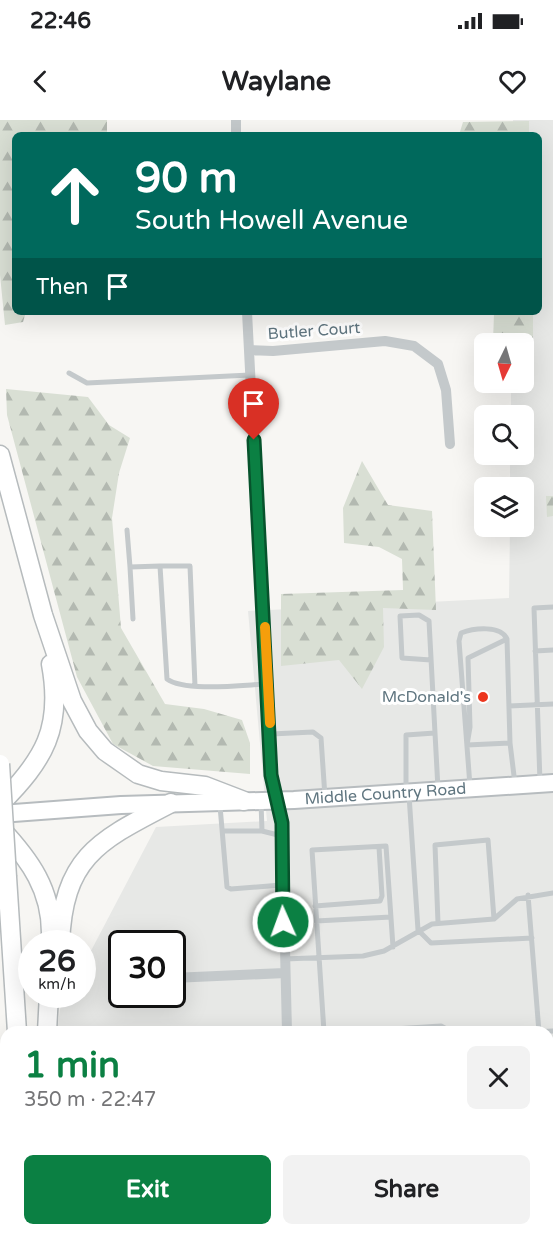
<!DOCTYPE html>
<meta charset="utf-8">
<style>
body{margin:0;font-family:"Varela Round",sans-serif;background:#f2f2f2;color:#202124;height:100vh;display:flex;flex-direction:column;font-size:22px;white-space:nowrap}
*{box-sizing:border-box;margin:0}
p{font-size:20px;color:#757577}
.icon{flex:none;width:33px;height:33px;fill:none;stroke:currentColor;stroke-width:2;stroke-linecap:round;stroke-linejoin:round}
.map{position:relative;flex:1;overflow:hidden}
.sheet{position:absolute;left:0px;top:906px;width:554px;height:210px;display:flex;flex-direction:column;background:#fff;border-radius:18px 18px 0 0;box-shadow:0 6px 24px #0002}
.sheet>*{flex:none}
.hud{position:absolute;left:12px;top:12px;width:530px;height:183px;border-radius:9px;box-shadow:0 6px 24px #0002;background:#00695c;color:#fff;overflow:hidden}
.needle{width:39px;rotate:185deg}
.tools{position:absolute;left:474px;top:213px;display:grid;gap:12px}
.tools a{display:grid;place-items:center;width:60px;height:60px;border-radius:9px;background:#fff;box-shadow:0 6px 24px #0002;font-size:30px}
.speed{position:absolute;left:18px;top:810px;display:flex;gap:12px;font-size:30px;font-weight:700;text-align:center}
.speed>*{display:grid;place-content:center;width:78px;height:78px;border-radius:50%;background:#fff;box-shadow:0 6px 24px #0002;line-height:1}
.speed small{font-size:15px;font-weight:400}
.speed .limit{border:3px solid #111;border-radius:9px;background:#fff;color:#111}
.pin{position:absolute;display:grid;place-items:center;width:51px;height:51px;color:#fff;margin:-62px -26px;border-radius:50% 50% 50% 0;rotate:-45deg;box-shadow:0 0 6px #0007}
.pin .icon{rotate:45deg}
.me{position:absolute;width:66px;margin:-33px;rotate:358deg;stroke-linejoin:round;filter:drop-shadow(0 0 4px #0008)}
.turn{display:flex;align-items:center;gap:21px;height:126px;padding:0 24px;font-size:27px}
.turn .icon{width:78px;height:78px;stroke-width:2.5}
.turn b{display:block;font-size:42px;line-height:51px}
.then{display:flex;align-items:center;height:57px;padding:0 24px;background:#0003;gap:12px;font-size:22px}
.round{display:grid;place-items:center;flex:none;width:63px;height:63px;border-radius:9px;background:#f2f2f2}
.head{display:flex;align-items:center;justify-content:space-between;height:102px;padding:0 24px}
h1{font-size:36px;font-weight:700;line-height:45px;color:#0b8043}
.action{display:flex;gap:12px;margin-top:auto;padding:12px 24px}
.action a{flex:1;height:69px;border-radius:9px;background:#0b8043;color:#fff;font-size:24px;font-weight:700;line-height:69px;text-align:center}
.action a+a{background:#f2f2f2;color:#202124}
.status{display:flex;justify-content:space-between;align-items:center;height:42px;padding:0 30px;background:#fff;direction:ltr}
.status svg{height:16px;fill:currentColor}
header{display:flex;justify-content:space-between;align-items:center;height:78px;padding:0 24px;background:#fff;font-size:27px;font-weight:700}
.map>svg:first-child{display:block}
.built{fill:#e7e8e6;fill-rule:evenodd}
.forest{fill:url(#forest-firs)}
.lines{fill:none;stroke-linecap:round;stroke-linejoin:round}
.primary-casing{stroke:#b7bcbf;stroke-width:20}
.trunk-casing{stroke:#b6bbbd;stroke-width:21}
.service{stroke:#c4c9cb;stroke-width:5}
.minor{stroke:#c4c9cb;stroke-width:10}
.primary{stroke:#fff;stroke-width:16}
.trunk{stroke:#fff;stroke-width:18}
.trunk-bridge-casing{stroke:#b6bbbd;stroke-width:21;stroke-linecap:butt}
.trunk-bridge{stroke:#fff;stroke-width:18}
.route-casing{stroke:#07532c;stroke-width:15}
.route{stroke:#0b8043;stroke-width:10}
.slow{stroke:#f59e0b;stroke-width:10}
.poi-dot{fill:#ec361e;stroke:#fff;stroke-width:2}
.labels{text-anchor:middle;dominant-baseline:central;stroke-width:6;stroke-linejoin:round;paint-order:stroke}
.street-label{font-size:16px;fill:#607680;stroke:#fff}
.poi-label{font-size:16px;fill:#607680;stroke:#fff;text-anchor:end}
</style>
<div class="status"><b>22:46</b><svg viewBox="0 0 49 12"><path d="M0 12V9h3v3zM5 12V6h3v6zM10 12V3h3v9zM15 12V0h3v12zM26 1h20v11H26zM47 4h2v5h-2z"/></svg></div>
<header><svg class="icon" aria-label="back" viewBox="0 0 24 24"><path d="M15 5l-7 7 7 7"/></svg>Waylane<svg class="icon" aria-label="heart" viewBox="0 0 24 24"><path d="M12 20l-8-8c-3-5 5-10 8-4 3-6 11-1 8 4z"/></svg></header>
<div class="map">
<svg width="553" height="1116" viewBox="0 0 553 1116">
<defs>
<pattern id="forest-firs" width="22" height="20" patternUnits="userSpaceOnUse" patternTransform="scale(1.5)"><rect width="22" height="20" fill="#d9dfd4"/><path d="M5 1l3.5 6h-7zM16 11l3.5 6h-7z" fill="#b3b9b1"/></pattern>
</defs>
<rect width="100%" height="100%" fill="#f7f6f3"/>
<!-- built -->
<path class="built" d="M513,0H553V922L548,923V912H57L60,889L67,875L82,874L83,846L156,707L267,701L248,491L509,478L510,407L524,406V368L510,367V335L524,334V296L511,295V263L524,262V224L511,192H538V15H513ZM122,824H172V874H122Z"/>
<!-- forest -->
<path class="forest" d="M0,0H107V15H15V192H26L23,202L5,205L0,155Z
M529,1V15H459L463,2Z
M494,192H533V228L524,229V224L493,223Z
M6,269L88,277L109,305L130,318L119,353L112,398L121,508L165,584L204,589L242,600L250,623V654L153,646L113,624L77,557L7,295Z
M362,341L388,385L432,391L436,490L383,488L384,527L362,569L339,540L281,546V474L403,470L402,439L379,427L344,423L343,388Z
M546,376H553V396L547,397Z
M448,1110H503L504,1116H448Z"/>
<g class="lines">
<defs>
<g id="primary">
<path id="s1" d="M0,694L121,685L294,680L553,663"/>
</g>
<path id="trunk" d="M0,335L43,495L72,581L88,611L105,631L138,654L161,661L205,666L244,681
M0,684C44,640 63,608 51,544
M0,708C30,740 52,770 51,816
M7,757L17,912
M60,824C63,736 100,720 171,683
M47,912L49,874
M0,1063L3,1116
M30,1110L31,1116"/>
</defs>
<!-- primary casing -->
<use href="#primary" class="primary-casing"/>
<!-- trunk casing -->
<use href="#trunk" class="trunk-casing"/>
<!-- service -->
<path class="service" d="M69,253L87,263L250,255
M127,410L130,447
M133,499L130,447L160,446
M507,519L468,538L470,607L467,625L510,623
M535,531L553,530
M431,540L402,538L400,496L419,495L429,501L438,669
M195,566L190,446H160L167,559C184,572 243,565 266,564
M509,586L553,584
M271,614L313,612L321,618L325,677
M540,662L534,488L553,487
M470,666L459,521L461,513C474,508 501,505 507,519L510,623L515,664
M406,671V615L435,613
M409,675L418,810L431,823L532,818
M261,682L262,711
M220,686L227,767L231,769L281,765
M224,711H262L282,716
M528,775L539,912
M315,786L380,781L382,776L379,727
M316,801L391,797
M438,803L435,725L488,720L494,799
M284,839L363,836L384,831L432,804L494,799L517,779L553,773
M324,912L312,730L386,726L393,827
M346,912L441,906L452,912
M533,912L553,911
M290,1113L400,1111"/>
<!-- minor -->
<path class="minor" d="M236,0V15
M247,192L271,655L282,703L287,912
M249,230L273,231L385,221L414,226L438,244L446,270L450,324
M172,858L285,853
M290,1110V1116"/>
<!-- primary -->
<use href="#primary" class="primary"/>
<!-- trunk -->
<use href="#trunk" class="trunk"/>
<defs>
<path id="trunk-bridge" d="M0,644L7,757"/>
</defs>
<!-- trunk-bridge casing -->
<use href="#trunk-bridge" class="trunk-bridge-casing"/>
<!-- trunk-bridge -->
<use href="#trunk-bridge" class="trunk-bridge"/>
</g>
<g class="lines">
<defs>
<path id="route" d="M254,320L271,655L282,703L283,802"/>
</defs>
<!-- route casing -->
<use href="#route" class="route-casing"/>
<!-- route -->
<use href="#route" class="route"/>
<!-- slow -->
<path class="slow" d="M265,507L270,603"/>
</g>
<!-- markers -->
<circle class="poi-dot" cx="483" cy="577" r="6"/>
<g class="labels">
<!-- street labels -->
<g class="street-label">
<text transform="translate(314 211) rotate(-4)">Butler Court</text>
<text stroke="none"><textPath href="#s1" startOffset="386">Middle Country Road</textPath></text>
</g>
<!-- poi labels -->
<g class="poi-label">
<text x="471" y="577">McDonald's</text>
</g>
</g>
</svg>
<div class="tools">
<a><svg class="needle" viewBox="-14 -14 28 28"><path d="M0-13l5 13h-10z" fill="#e53935"/><path d="M0 13l5-13h-10z" fill="#757577"/></svg></a>
<a><svg class="icon" aria-label="search" viewBox="0 0 24 24"><circle cx="10" cy="10" r="6"/><path d="M15 15l6 6"/></svg></a>
<a><svg class="icon" aria-label="layers" viewBox="0 0 24 24"><path d="M12 4l9 5-9 5-9-5zM3 14l9 5 9-5"/></svg></a>
</div>
<div class="speed"><div>26<small>km/h</small></div><div class="limit">30</div></div>
<div class="pin" style="left:254px;top:320px;background:#d93025"><svg class="icon" aria-label="arrive" viewBox="0 0 24 24"><path d="M6 21V4h12l-3 4 3 4H6"/></svg></div>
<svg class="me" style="left:283px;top:802px" viewBox="-20 -20 40 40"><circle r="17" fill="#0b8043" stroke="#fff" stroke-width="3"/><path d="M0-11L8 9 0 5-8 9z" fill="#fff"/></svg>
<div class="hud">
<div class="turn"><svg class="icon" aria-label="ahead" viewBox="0 0 24 24"><path d="M12 20V5M6 11l6-6 6 6"/></svg><div><b>90 m</b>South Howell Avenue</div></div>
<div class="then">Then<svg class="icon" aria-label="arrive" viewBox="0 0 24 24"><path d="M6 21V4h12l-3 4 3 4H6"/></svg></div>
</div>
<section class="sheet">
<div class="head"><div><h1>1 min</h1><p>350 m · 22:47</p></div><a class="round"><svg class="icon" aria-label="close" viewBox="0 0 24 24"><path d="M6 6l12 12M18 6L6 18"/></svg></a></div>
<div class="action"><a>Exit</a><a>Share</a></div>
</section>
</div>
